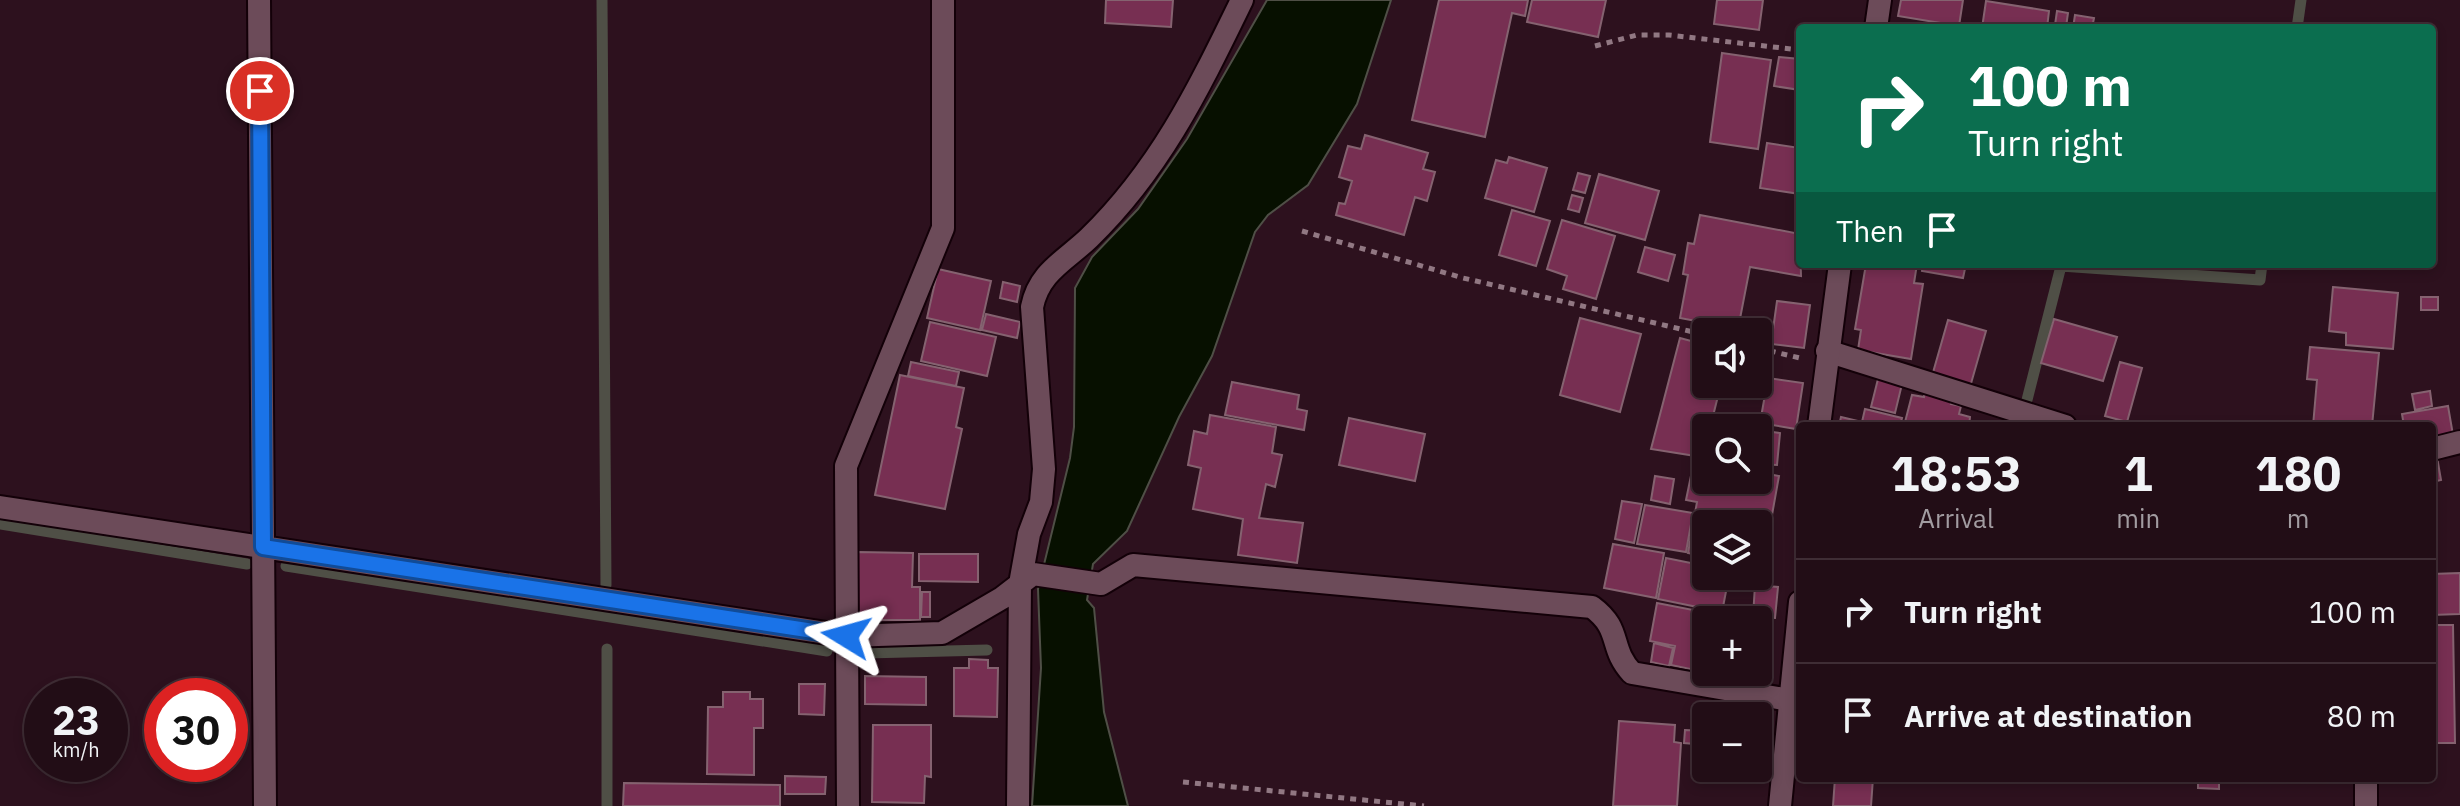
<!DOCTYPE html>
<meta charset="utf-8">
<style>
body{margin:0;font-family:"IBM Plex Sans",sans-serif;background:#2e1b23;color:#f1f3f6;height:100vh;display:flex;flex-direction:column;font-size:30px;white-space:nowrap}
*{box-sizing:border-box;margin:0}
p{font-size:26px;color:#a29ca1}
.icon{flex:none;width:44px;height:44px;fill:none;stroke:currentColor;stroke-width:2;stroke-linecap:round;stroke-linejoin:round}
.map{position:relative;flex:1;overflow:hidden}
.panel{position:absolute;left:1796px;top:422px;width:640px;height:360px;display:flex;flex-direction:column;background:#220d16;border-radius:8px;box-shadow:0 4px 12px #0003,0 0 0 2px #3f2d35}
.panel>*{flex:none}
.top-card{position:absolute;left:1796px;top:24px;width:640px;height:244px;border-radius:8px;box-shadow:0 4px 12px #0003,0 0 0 2px #3f2d35;background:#0b6e4f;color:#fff;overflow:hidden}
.buttons{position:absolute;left:1692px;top:318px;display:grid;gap:16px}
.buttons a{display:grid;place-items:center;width:80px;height:80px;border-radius:8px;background:#220d16;box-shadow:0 4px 12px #0003,0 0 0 2px #3f2d35;font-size:40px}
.speed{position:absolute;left:24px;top:678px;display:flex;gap:16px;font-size:40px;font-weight:700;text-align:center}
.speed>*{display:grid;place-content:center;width:104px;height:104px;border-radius:50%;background:#220d16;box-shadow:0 4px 12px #0003,0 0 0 2px #3f2d35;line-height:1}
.speed small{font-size:20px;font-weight:400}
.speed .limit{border:12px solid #d22;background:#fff;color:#111}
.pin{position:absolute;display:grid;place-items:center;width:68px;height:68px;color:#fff;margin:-34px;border:4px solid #fff;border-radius:50%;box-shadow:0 2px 8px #0007}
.me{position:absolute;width:88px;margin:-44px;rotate:278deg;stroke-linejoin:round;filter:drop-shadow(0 0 6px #0008)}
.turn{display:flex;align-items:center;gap:28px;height:168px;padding:0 40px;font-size:36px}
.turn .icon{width:104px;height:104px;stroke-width:2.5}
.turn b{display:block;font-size:56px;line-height:68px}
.then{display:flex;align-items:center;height:76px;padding:0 40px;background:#0003;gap:16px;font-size:30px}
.eta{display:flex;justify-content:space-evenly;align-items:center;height:136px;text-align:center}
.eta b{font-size:48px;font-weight:800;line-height:56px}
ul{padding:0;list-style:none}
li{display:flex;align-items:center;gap:24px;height:104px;padding:0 40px;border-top:2px solid #3f2d35}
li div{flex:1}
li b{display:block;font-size:30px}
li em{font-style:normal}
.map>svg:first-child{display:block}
.water{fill:#071000;stroke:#4f4f46;stroke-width:2}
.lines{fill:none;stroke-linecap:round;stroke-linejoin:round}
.stream{stroke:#4f4f46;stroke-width:11}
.building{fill:#772f52;stroke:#856270;stroke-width:2}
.minor-casing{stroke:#130008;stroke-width:26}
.tertiary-casing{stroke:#130008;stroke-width:26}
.path{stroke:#917883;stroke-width:5;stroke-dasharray:6 6;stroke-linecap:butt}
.minor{stroke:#6c4b59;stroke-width:22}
.tertiary{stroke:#6c4b59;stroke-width:22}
.route-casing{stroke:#114b97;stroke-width:20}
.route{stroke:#1a73e8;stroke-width:14}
</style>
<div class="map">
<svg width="2460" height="806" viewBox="0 0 2460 806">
<rect width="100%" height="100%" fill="#2d111e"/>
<!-- water -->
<path class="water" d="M1267,0H1391L1357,104L1308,185L1268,215L1255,232L1212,356L1179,417L1127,531L1093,564L1087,600L1094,608L1104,712L1128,806H1032L1041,668L1038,589L1070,458L1074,427L1075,288L1092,257L1138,209L1187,139Z"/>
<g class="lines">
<!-- stream -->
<path class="stream" d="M602,0L606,585
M2297,28L2301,0
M2027,400L2061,266L2260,280L2262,264
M0,524L247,564
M286,566L827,651
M607,649V806
M866,653L987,650"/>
</g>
<!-- building -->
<path class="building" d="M1106,0H1173L1171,27L1105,23Z
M1439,0H1528L1525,16L1512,13L1485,137L1412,120Z
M1532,0H1606L1598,37L1527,22Z
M1717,0H1763L1759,30L1714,24Z
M1901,0H1963L1959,26L1898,16Z
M1986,1L2049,11L2047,28H1982Z
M2057,11L2068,13L2066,27L2055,25Z
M2075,15L2094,18L2092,28H2073Z
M1722,53L1771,60L1758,149L1710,142Z
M1779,57L1800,59V90L1774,86Z
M1365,135L1428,153L1423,169L1435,172L1427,201L1415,197L1404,235L1336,215L1339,203L1345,204L1352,181L1339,177L1348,146L1361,149Z
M1767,143L1800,148V194L1760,188Z
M1509,157L1547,168L1534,212L1485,198L1496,160L1507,163Z
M1578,173L1590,176L1585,193L1573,190Z
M1599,174L1659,191L1645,240L1585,223Z
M1572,195L1583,198L1579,212L1568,209Z
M1512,210L1550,221L1536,266L1499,255Z
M1700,215L1800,234L1801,276L1750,267L1738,329L1680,318L1688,275L1683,274L1688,243L1694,244Z
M1562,220L1615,236L1596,299L1563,289L1567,276L1547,269Z
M1645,247L1675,255L1668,281L1638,272Z
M1866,264H1917L1914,283L1923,284L1911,359L1858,350L1861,330L1855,329Z
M1923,264H1966L1963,278L1922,271Z
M938,269L991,281L980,330L927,318Z
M1003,282L1020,286L1017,302L1000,298Z
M2333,287L2398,293L2393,349L2346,345V333L2329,331Z
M2421,297H2438V310H2421Z
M1777,301L1810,305L1804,348L1771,344Z
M986,314L1020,322L1017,338L982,330Z
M1580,318L1641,334L1620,412L1560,395Z
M2054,319L2117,337L2103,381L2041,363Z
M1948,320L1986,331L1970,387L1932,376Z
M930,322L996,337L987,376L921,361Z
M1680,338L1706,345V384H1721L1710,428H1706L1702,457L1651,449Z
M2310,347L2379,353L2372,426H2313L2317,380L2307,379Z
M911,362L959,372L956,386L908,376Z
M2120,362L2142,368L2127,422L2105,416Z
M900,375L964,388L956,427L962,429L945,509L875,495Z
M1768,378L1803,383L1796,429L1760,423Z
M1878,379L1902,384L1895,413L1871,407Z
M1232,382L1299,395L1297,409L1307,411L1304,430L1225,415Z
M2430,391L2432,406L2415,410L2412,394Z
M1925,392L1953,399L1951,404L1961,406L1959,414L1970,417L1969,426H1904L1912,395L1924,397Z
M2448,406L2453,435L2432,439V426H2404L2402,414Z
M1865,409L1902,418L1900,426H1839L1841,417L1862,422Z
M1210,415L1276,427L1272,453L1282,455L1275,487L1266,484L1259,518L1303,523L1297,563L1238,555L1243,519L1193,509L1201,468L1188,465L1194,431L1207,434Z
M1349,418L1425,434L1415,481L1339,465Z
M1758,430L1780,433L1777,465L1758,464Z
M2437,457L2441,480L2432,482V458Z
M1705,462L1706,480H1758V472L1779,476L1772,515L1760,513L1758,524H1706V557L1688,553L1697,502L1686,500L1693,466L1704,468Z
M1655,476L1674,479L1670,504L1651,500Z
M1622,501L1642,504L1634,543L1615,539Z
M1645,505L1693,513L1686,552L1637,544Z
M2432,513H2436L2437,570L2432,571Z
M1613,544L1664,553L1656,598L1604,588Z
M858,552L913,553L912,587H920V620H857Z
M919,554H978V582L919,581Z
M1666,558L1706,566V576H1729L1722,612L1658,599Z
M2460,573V614L2432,615V574Z
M1755,585L1778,587L1775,618L1753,617Z
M922,592H930V617H921Z
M1657,603L1724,616V620H1706V672L1714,674L1671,665L1675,646L1650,641Z
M2432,625H2453L2455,743H2432Z
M1654,643L1673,648L1669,666L1651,662Z
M969,659L988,660V668H998L997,717L954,716V668H969Z
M865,676L926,677V705L865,704Z
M799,684H825L824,715L799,714Z
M723,692H750V699H763V728H754V775L707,774L708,707H723Z
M1619,721L1675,725L1674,742L1681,743L1677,806H1613Z
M873,725H931V777L925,776L924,803L872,802Z
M1685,730L1706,731V745L1684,743Z
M785,776L826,777L825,794H785Z
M1835,778H1873L1871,806H1833Z
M2189,778H2227L2226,783H2219V789L2198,788V782L2189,781Z
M624,783L780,785V806H623Z"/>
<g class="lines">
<defs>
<path id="minor" d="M259,0L265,806
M1827,351L2065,426
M2432,449L2460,442
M0,507L846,636L942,633L1002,598L1033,574L1101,584L1133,565L1592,607C1623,630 1608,647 1632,673L1790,700
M2366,778V806
M848,806L846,466L943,228V0
M1018,806L1020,584L1029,534L1041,502L1044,469L1032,307C1039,272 1065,261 1089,238C1161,168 1199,88 1242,0"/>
<path id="tertiary" d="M1876,28L1880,0
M1819,426L1840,264
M1780,806L1800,602"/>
</defs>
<!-- minor casing -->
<use href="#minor" class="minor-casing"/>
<!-- tertiary casing -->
<use href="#tertiary" class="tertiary-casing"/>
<!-- path -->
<path class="path" d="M1595,46L1637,35H1669L1800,50
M1302,231L1463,278L1706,335
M1758,348L1800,358
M1183,782L1424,806"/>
<!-- minor -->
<use href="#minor" class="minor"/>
<!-- tertiary -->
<use href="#tertiary" class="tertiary"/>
</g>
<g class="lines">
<defs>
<path id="route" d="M260,91L263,547L846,636"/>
</defs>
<!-- route casing -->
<use href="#route" class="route-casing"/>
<!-- route -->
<use href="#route" class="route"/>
</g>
</svg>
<div class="buttons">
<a><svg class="icon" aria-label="sound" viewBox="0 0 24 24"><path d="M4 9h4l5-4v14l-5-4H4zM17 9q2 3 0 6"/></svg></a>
<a><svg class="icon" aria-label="search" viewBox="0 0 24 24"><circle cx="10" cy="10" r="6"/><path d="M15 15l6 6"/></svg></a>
<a><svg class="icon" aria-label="layers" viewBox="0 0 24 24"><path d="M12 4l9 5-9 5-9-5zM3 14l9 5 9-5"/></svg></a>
<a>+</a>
<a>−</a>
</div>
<div class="speed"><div>23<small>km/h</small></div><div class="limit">30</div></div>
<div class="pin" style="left:260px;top:91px;background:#d93025"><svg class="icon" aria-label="arrive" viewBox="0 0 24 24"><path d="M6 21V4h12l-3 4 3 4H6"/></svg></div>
<svg class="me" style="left:846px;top:636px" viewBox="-20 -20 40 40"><path d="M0-17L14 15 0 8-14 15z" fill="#1a73e8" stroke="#fff" stroke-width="4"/></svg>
<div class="top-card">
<div class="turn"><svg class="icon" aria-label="right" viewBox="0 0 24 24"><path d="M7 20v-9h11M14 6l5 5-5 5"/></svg><div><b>100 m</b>Turn right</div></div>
<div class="then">Then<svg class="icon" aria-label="arrive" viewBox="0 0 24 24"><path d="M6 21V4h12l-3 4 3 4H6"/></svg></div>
</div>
<section class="panel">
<div class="eta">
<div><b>18:53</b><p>Arrival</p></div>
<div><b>1</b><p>min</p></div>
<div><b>180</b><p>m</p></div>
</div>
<ul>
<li><svg class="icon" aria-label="right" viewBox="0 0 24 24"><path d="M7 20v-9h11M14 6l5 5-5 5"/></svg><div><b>Turn right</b></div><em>100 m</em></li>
<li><svg class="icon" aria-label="arrive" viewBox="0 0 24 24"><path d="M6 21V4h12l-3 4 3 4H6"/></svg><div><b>Arrive at destination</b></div><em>80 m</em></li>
</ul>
</section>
</div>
